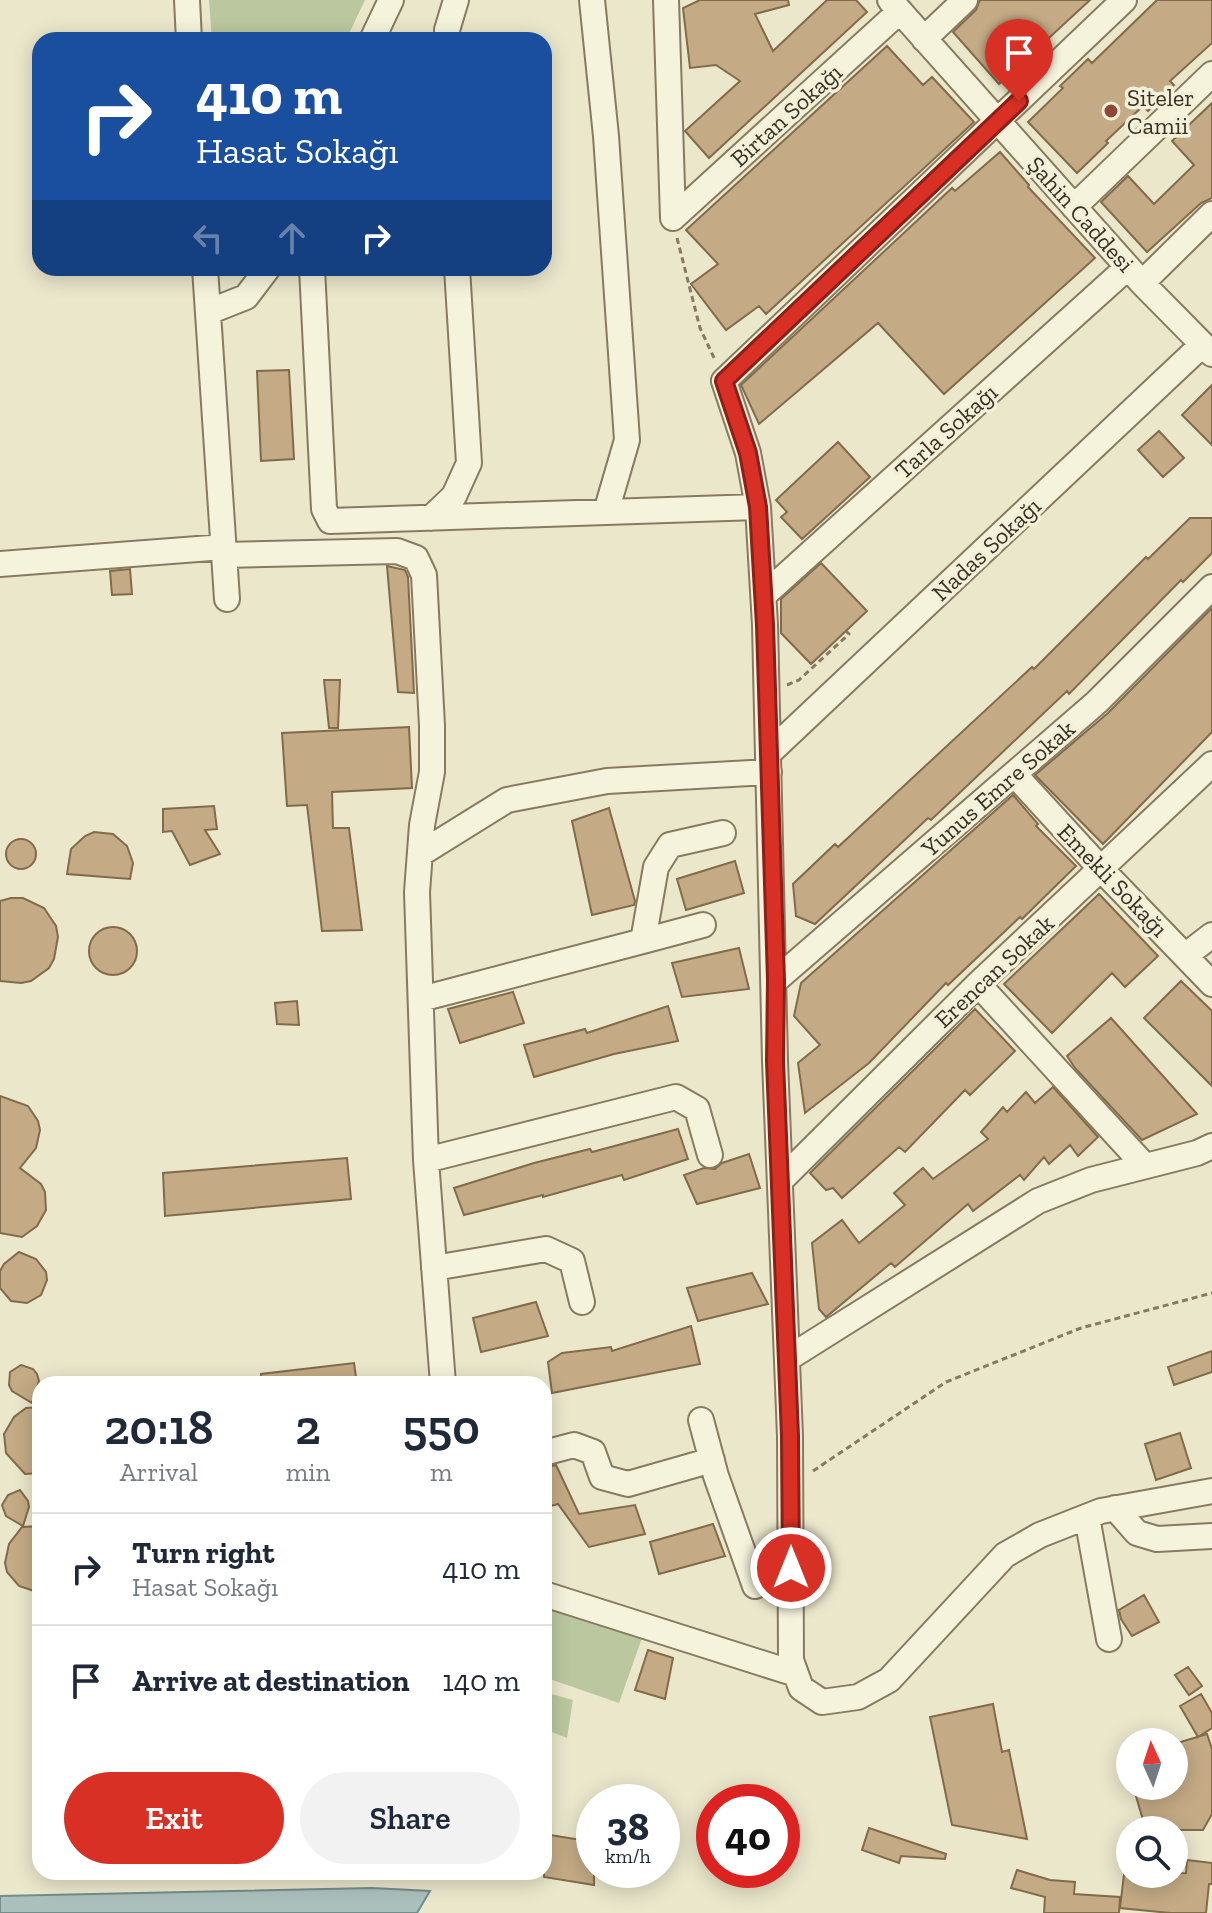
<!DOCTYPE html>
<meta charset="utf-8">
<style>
body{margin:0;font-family:"Zilla Slab",serif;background:#f2f2f3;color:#1f2937;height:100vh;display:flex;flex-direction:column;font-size:30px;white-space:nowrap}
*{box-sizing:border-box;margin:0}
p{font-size:26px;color:#747a83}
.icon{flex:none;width:44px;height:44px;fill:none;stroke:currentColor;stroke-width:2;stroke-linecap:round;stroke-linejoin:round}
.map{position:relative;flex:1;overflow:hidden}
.sheet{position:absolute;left:32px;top:1376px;width:520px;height:504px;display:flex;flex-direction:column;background:#fff;border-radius:24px;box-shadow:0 4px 20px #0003}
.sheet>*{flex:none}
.top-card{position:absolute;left:32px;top:32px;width:520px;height:244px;border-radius:24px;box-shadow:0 4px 20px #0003;background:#1a4fa0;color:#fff;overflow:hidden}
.needle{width:52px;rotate:357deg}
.tools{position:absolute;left:1116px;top:1728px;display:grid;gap:16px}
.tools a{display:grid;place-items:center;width:72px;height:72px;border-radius:50%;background:#fff;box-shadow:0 4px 20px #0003;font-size:40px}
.speed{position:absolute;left:576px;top:1784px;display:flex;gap:16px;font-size:40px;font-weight:700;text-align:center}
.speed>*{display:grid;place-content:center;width:104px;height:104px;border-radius:50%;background:#fff;box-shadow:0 4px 20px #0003;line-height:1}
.speed small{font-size:20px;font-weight:400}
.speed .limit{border:12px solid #d22;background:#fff;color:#111}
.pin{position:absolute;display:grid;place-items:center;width:68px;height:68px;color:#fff;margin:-82px -34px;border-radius:50% 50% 50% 0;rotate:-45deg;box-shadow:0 0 8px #0007}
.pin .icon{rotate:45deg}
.me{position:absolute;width:88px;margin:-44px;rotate:0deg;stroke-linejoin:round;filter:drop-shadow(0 0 6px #0008)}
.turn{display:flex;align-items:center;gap:28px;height:168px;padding:0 32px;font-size:36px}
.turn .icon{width:104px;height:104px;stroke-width:2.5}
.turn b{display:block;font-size:56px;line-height:68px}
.lanes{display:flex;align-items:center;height:76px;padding:0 32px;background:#0003;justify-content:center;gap:40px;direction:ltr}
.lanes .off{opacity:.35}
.eta{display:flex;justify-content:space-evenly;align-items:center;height:136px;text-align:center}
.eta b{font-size:48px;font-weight:600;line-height:56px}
.button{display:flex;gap:16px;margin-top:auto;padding:16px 32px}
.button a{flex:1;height:92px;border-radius:48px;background:#d93025;color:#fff;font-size:32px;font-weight:600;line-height:92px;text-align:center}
.button a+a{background:#f2f2f3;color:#1f2937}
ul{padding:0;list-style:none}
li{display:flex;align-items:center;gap:24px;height:112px;padding:0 32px;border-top:2px solid #e0e1e3}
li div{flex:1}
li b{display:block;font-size:30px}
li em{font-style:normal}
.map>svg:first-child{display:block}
.green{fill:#bbc89f}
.water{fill:#abc0bd;stroke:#728d8c;stroke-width:2}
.building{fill:#c4ab85;stroke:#826b49;stroke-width:2}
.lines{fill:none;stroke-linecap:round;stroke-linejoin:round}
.minor-casing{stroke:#867b61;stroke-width:28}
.path{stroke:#867b61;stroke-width:3;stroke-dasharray:6 4;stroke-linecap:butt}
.minor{stroke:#f6f3dd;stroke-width:24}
.route-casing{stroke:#8d1f18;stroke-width:20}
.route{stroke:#d93025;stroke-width:14}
.poi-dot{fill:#8e4737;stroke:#f3f0da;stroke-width:3}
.labels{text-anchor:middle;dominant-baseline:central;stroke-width:7;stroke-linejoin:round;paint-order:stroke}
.poi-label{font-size:24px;fill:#383122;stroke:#f3f0da;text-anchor:start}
.street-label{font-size:24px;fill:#383122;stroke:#f3f0da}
</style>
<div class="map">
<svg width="1212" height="1913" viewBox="0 0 1212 1913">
<rect width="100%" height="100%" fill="#eae7cb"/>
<!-- green -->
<path class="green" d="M209,0H365L346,40H212Z
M544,1604L642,1638L619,1703L544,1677Z
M544,1692L573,1700L567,1738L544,1729Z"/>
<!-- water -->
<path class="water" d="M372,1888L430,1891L417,1913H0V1896Z"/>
<!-- building -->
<path class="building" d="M700,0H788L789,5L755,14L773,51L827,0H856L867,12L709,158L685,131L740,81L716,65L690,68L683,8Z
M980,0H1090L999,84L953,32L976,10Z
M1157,0H1212V43L1170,81L1174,85L1148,111L1143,106L1106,141L1108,143L1077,173L1028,122L1063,88L1060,86L1088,59L1092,63Z
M887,46L923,85L932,77L974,122L766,314L759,306L726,330L691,284L718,264L686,230Z
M1212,103V198L1201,203L1147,252L1101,202L1128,176L1154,204L1194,165L1172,141Z
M1000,152L1029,185L1028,187L1095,258L944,394L878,323L759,424L741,385L952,188L955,191Z
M289,370L294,459L261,461L257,371Z
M1212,385V445L1182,415Z
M1159,431L1184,458L1163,477L1138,450Z
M838,442L870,477L802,539L781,517L787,512L776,500Z
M1190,518H1212V553L1183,582L1181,580L1069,694L1067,691L931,820L928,818L815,924L796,916L793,884L835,844L838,847L1032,667L1034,669L1146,557L1148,559Z
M821,563L867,611L811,664L781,633V599Z
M387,566L405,570L408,577L414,693L398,692Z
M130,569L132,594L112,595L110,571Z
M1212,608V732L1103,844L1035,775L1108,713Z
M324,680H340L338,728H329Z
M409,727L412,788L332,792L333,828H349L362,930L322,931L307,805L287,806L282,733Z
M1013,795L1038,824L1036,826L1076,866L1022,919L1020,917L948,985L946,983L869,1063L805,1113L798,1063L820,1045L794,1016L801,983Z
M214,806L217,829L205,830L220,854L190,865L172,831L163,832V809Z
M609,808L635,901L634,905L592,915L572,821Z
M94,832L113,834L127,846L133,863L130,879L67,874L71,849L85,836Z
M6 854a15 15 0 1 1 30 0a15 15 0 1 1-30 0Z
M735,861L744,893L686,910L677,879Z
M1099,894L1158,956L1125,987L1112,973L1052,1033L1004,984Z
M11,898H23L44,908L56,926L58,937L54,959L49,968L31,981L21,983L0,981V901Z
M89 951a24 24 0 1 1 48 0a24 24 0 1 1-48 0Z
M739,948L749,989L682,997L672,963Z
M1181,981L1212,1011V1086L1144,1018Z
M513,992L524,1023L460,1043L448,1009Z
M297,1001L299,1025L277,1024L275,1003Z
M668,1006L678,1041L614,1054L534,1077L524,1045L585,1029L587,1033Z
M975,1009L1015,1051L970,1095L965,1090L905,1152L899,1147L842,1198L833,1188L826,1190L810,1173Z
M1111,1018L1197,1114L1142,1140L1075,1068L1067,1056Z
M1053,1087L1098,1137L1078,1156L1070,1145L1049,1164L1044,1157L1024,1180L1020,1175L973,1211L968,1204L895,1267L891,1263L826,1317L819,1309L812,1243L842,1220L859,1243L905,1205L894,1193L923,1168L933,1179L988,1139L981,1132L1003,1107L1007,1112L1026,1092L1035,1103Z
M0,1096L28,1106L38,1121L40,1130L36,1148L20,1168L41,1184L45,1192L46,1210L37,1226L22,1237L0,1233Z
M678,1129L688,1159L624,1180L622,1175L543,1197V1195L464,1215L454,1188L534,1163L590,1149L592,1152Z
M749,1154L760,1188L697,1204L684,1175L704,1168L715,1169L722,1163Z
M347,1158L351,1199L165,1216L163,1173Z
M19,1252L36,1259L46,1272L47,1280L41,1295L27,1303L11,1301L0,1288V1271L4,1264Z
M752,1273L768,1304L698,1321L687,1288Z
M536,1302L548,1336L481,1352L473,1318Z
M691,1326L700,1364L552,1393L548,1362L562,1353L611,1347L612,1351Z
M1212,1351V1372L1174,1385L1168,1367Z
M354,1363L357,1384H261V1374Z
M21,1365L33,1369L37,1374L39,1381L32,1403L12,1391L9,1385L10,1372Z
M40,1407V1473L25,1474L6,1453L4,1434L14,1417L26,1408Z
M1180,1433L1191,1468L1156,1480L1145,1444Z
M556,1465L579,1514L635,1505L645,1534L589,1547L558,1504L544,1508V1468Z
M20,1490L28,1501L29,1507L23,1526L6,1516L2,1505L8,1495Z
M713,1524L725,1556L659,1574L650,1542Z
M40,1526V1593L19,1586L7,1572L5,1563L9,1544L22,1527Z
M1144,1595L1159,1622L1132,1636L1121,1619L1119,1610Z
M648,1650L673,1658L665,1699L635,1690Z
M1188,1667L1202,1686L1189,1695L1175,1675Z
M1201,1694L1212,1713V1728L1198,1737L1180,1706Z
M993,1704L1002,1752L1009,1750L1027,1839L952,1825L930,1717Z
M1207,1734L1212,1749V1814L1203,1830H1146L1133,1786H1174V1744Z
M869,1828L946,1854L945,1859L901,1856L899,1863L862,1850Z
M544,1834L594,1842V1885L544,1877Z
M1187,1860L1212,1863V1884H1209L1206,1913H1170L1120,1908L1124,1874L1186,1873Z
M1017,1870L1050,1880L1075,1882L1074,1894L1120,1897L1119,1913H1044L1045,1897L1011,1888Z"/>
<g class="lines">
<defs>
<path id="minor" d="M187,0L189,40
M592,0L606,136L627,440L606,512
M666,0L673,218
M890,0L1142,283L1212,354
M1124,0L724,381L748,453L758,507L765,625L775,1061L790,1436L791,1660L801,1688L822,1702L858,1697L889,1680L1005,1555L1040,1535L1101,1511L1212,1491
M924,39L965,0
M372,40L391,0
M448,40L447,30L456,0
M1074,207L1212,74
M673,218L900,11
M205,268L227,599
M312,268L324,509L330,521L758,507
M1142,283L1212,214
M208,312L246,297L268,268
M431,518L454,496L469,463L457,268
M224,555L397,551L416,558L424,575L432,726V772L422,825L417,892L426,1160L443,1384
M0,564L224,547
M764,595L1128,267
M769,753L1202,345
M1015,775L1102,870L1212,984
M420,854L507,800L607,781L769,772
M643,941L703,925
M1186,955L1212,935
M776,980L1097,702L1212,587
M978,984L1145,1166
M421,999L643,941L656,867L670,845L723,833
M426,1160L676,1097L697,1109L710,1155
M780,1181L978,984L1212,764
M434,1268L546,1249L572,1261L582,1302
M787,1359L1038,1201L1091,1180L1197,1153L1212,1146
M701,1420L716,1476L755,1586
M544,1453L574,1445L593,1452L602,1477L628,1484L712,1460
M1115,1508L1137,1533L1157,1539L1212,1536
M1087,1517L1109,1639
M544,1594L796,1674"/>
</defs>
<!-- minor casing -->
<use href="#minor" class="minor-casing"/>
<!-- path -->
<path class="path" d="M677,238L700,328L715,360
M787,685L799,680L849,634L846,631
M813,1471L946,1382L1081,1328L1212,1293"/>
<!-- minor -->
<use href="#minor" class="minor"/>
</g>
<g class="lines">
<defs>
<path id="route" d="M791,1568L790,1436L775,1061L776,980L765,625L758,507L748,453L724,381L1019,101"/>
</defs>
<!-- route casing -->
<use href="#route" class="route-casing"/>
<!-- route -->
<use href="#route" class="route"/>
</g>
<!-- markers -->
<circle class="poi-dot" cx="1111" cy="111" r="8"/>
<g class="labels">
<!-- poi labels -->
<g class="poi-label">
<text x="1127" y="97">Siteler<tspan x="1127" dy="28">Camii</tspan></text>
</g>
<!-- street labels -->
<g class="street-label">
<text transform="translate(786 115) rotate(-42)">Birtan Sokağı</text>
<text transform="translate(1081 214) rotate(48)">Şahin Caddesi</text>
<text transform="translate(946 431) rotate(-42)">Tarla Sokağı</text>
<text transform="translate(986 549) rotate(-43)">Nadas Sokağı</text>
<text transform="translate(998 788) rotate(-41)">Yunus Emre Sokak</text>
<text transform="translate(1113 880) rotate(46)">Emekli Sokağı</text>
<text transform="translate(994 971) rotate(-43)">Erencan Sokak</text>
</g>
</g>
</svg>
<div class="tools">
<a><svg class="needle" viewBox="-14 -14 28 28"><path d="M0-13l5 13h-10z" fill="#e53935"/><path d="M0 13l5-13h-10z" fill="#747a83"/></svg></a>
<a><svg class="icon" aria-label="search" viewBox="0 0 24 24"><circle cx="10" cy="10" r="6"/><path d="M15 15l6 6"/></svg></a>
</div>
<div class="speed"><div>38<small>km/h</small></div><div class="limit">40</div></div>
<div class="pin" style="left:1019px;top:101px;background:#d93025"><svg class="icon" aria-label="arrive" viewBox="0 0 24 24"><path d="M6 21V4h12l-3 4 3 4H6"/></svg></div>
<svg class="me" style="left:791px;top:1568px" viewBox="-20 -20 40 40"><circle r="17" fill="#d93025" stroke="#fff" stroke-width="3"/><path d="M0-11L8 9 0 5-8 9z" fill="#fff"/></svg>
<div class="top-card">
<div class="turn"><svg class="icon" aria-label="right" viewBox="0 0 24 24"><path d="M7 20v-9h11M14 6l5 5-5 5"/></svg><div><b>410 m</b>Hasat Sokağı</div></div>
<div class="lanes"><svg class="icon off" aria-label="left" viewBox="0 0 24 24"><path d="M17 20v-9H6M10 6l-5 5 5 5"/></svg><svg class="icon off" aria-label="ahead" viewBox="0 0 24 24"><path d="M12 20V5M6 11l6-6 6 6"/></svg><svg class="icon" aria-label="right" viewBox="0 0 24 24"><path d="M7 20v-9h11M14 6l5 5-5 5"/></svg></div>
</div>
<section class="sheet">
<div class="eta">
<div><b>20:18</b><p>Arrival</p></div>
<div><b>2</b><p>min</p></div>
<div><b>550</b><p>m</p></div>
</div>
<ul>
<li><svg class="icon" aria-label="right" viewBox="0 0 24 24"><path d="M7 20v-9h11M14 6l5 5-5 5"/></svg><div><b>Turn right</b><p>Hasat Sokağı</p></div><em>410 m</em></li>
<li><svg class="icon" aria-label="arrive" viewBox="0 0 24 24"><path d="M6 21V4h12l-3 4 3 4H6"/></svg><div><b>Arrive at destination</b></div><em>140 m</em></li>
</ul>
<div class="button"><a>Exit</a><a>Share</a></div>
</section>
</div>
